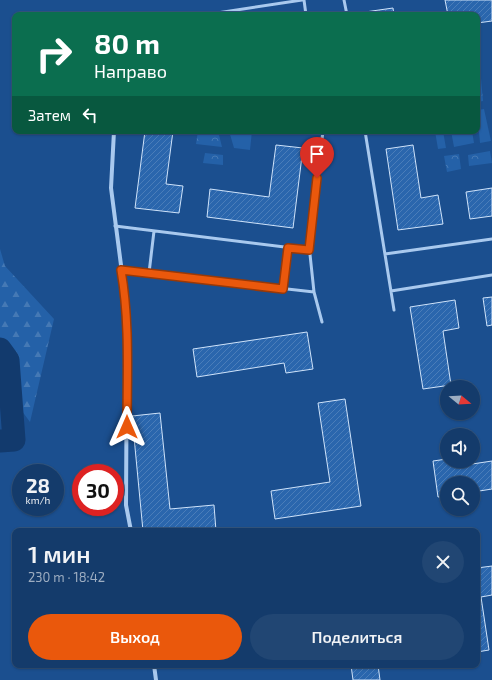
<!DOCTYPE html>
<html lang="ru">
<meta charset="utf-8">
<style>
body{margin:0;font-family:"Exo 2",sans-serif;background:#214673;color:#f1f3f6;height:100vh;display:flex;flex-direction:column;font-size:15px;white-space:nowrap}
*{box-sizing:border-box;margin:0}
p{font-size:13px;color:#9dadc1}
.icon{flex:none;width:22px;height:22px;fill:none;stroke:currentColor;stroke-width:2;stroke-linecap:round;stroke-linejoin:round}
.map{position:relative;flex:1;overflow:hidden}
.side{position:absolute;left:12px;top:528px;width:468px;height:140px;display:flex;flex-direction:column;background:#143b6b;border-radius:8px;box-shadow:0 1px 3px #0004,0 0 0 1px #33557e}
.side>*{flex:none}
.guide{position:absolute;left:12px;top:12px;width:468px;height:122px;border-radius:8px;box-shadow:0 1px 3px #0004,0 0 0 1px #33557e;background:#0b6e4f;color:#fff;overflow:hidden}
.needle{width:26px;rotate:108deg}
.fabs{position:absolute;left:440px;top:380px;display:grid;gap:8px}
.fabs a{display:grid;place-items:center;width:40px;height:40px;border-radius:50%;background:#143b6b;box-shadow:0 1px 3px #0004,0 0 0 1px #33557e;font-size:20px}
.speed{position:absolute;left:12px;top:464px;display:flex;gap:8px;font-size:20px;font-weight:700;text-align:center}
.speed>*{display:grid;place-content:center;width:52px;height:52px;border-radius:50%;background:#143b6b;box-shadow:0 1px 3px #0004,0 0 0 1px #33557e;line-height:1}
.speed small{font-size:10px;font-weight:400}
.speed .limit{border:6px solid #d22;background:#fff;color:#111}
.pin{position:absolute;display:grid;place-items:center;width:34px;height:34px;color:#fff;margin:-41px -17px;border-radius:50% 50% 50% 0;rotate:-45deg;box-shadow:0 0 4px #0007}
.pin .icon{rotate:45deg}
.me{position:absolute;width:44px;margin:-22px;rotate:0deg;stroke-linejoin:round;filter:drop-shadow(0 0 3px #0008)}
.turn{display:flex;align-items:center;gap:14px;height:84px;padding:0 16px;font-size:18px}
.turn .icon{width:52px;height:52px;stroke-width:2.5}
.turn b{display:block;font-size:28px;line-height:34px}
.then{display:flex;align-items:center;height:38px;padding:0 16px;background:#0003;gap:8px;font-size:15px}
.round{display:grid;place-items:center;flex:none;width:42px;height:42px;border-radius:21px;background:#214673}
.overview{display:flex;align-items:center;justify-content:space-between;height:68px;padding:0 16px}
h1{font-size:24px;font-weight:600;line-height:30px}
.cta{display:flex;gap:8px;margin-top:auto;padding:8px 16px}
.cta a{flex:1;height:46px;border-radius:24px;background:#ea580c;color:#fff;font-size:16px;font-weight:600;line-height:46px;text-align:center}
.cta a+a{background:#214673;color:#f1f3f6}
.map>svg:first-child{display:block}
.forest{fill:url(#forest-firs)}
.park{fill:url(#park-crowns)}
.pitch{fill:#2461a8}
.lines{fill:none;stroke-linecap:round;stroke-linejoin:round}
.river{stroke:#123a6d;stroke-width:23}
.building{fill:url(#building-hatch);stroke:#cfe3fa}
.service{stroke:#a9c9ee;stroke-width:3}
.minor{stroke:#a9c9ee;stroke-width:4}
.route-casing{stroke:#983908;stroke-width:10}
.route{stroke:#ea580c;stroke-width:7}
</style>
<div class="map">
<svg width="492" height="680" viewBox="0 0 492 680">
<defs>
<pattern id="forest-firs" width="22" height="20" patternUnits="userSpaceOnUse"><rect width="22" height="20" fill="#2461a8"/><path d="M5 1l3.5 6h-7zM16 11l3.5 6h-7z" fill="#4579b5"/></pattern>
<pattern id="park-crowns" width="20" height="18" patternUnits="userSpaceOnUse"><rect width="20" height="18" fill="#2461a8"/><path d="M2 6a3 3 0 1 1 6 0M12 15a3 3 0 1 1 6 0" fill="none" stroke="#4579b5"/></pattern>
<pattern id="building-hatch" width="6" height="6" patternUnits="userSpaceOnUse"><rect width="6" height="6" fill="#2a66ad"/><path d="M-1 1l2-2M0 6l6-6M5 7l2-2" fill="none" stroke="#4a7db9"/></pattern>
</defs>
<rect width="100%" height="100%" fill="#1b4f8f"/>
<!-- forest -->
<path class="forest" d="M0,249L5,266L54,319L30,422L0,381Z"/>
<!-- park -->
<path class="park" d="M480,67L483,101L477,102V68Z
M198,131H218L222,147L196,144Z
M490,151L492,163L469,166L468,155Z
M205,153L223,155V165L203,163Z
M459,154L461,169L447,172L444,156Z"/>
<!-- pitch -->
<path class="pitch" d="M484,109L491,141L480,143L477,110Z
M229,131H252L250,150L234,148Z
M435,131H443L446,148L438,149Z
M451,131H472L474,143L454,147Z"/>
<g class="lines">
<!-- river -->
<path class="river" d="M0,349L8,360L14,440L0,441"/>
</g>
<!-- building -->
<path class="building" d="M445,0H492V21L477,23V15H448Z
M393,8L394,15H365V12Z
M145,131H173L166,184L183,186L179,213L135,208Z
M276,145L303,148L293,228L207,217L210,189L269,197Z
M413,145L421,198L438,195L443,224L398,230L386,149Z
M492,188V216L470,219L466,192Z
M492,297V325L487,326L483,298Z
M455,300L459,328L443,331L451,385L423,389L410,307Z
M307,332L313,369L286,373L284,363L197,377L193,349Z
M345,399L361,506L275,519L271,491L330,482L318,403Z
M160,413L170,509L214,505L216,531H143L132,416Z
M447,459V461H459V466L492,461V489L473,492V483H447V496L438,497L433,461Z
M492,566V595L481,597L489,650L477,652V568Z
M351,665H378L380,680H353Z"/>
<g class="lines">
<!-- service -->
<path class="service" d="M304,0L306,15
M344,0L347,15
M204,15L302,0
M365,131L394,310
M115,226L309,250
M385,254L492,239
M121,270L314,292
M149,273L154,231
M283,289L288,248
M391,291L492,275
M322,322L314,292L309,245L323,131"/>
<!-- minor -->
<path class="minor" d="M114,131L111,188L125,296L127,333L126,505L131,531
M154,665L156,680"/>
</g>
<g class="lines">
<defs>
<path id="route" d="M127,427C127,375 130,322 121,270L283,289L288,248L309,250L317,178"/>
</defs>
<!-- route casing -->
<use href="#route" class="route-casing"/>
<!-- route -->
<use href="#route" class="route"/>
</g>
</svg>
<div class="fabs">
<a><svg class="needle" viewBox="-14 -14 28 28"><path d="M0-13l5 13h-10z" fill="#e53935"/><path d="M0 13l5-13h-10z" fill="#9dadc1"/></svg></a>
<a><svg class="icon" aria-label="sound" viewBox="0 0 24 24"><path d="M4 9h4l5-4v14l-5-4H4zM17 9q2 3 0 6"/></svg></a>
<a><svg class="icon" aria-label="search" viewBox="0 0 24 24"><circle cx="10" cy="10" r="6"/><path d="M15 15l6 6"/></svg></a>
</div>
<div class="speed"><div>28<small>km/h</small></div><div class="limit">30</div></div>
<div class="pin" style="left:317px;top:178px;background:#d93025"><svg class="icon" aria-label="arrive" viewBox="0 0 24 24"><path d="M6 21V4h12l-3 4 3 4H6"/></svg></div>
<svg class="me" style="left:127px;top:427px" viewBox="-20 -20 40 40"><path d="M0-17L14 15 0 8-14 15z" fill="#ea580c" stroke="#fff" stroke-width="4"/></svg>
<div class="guide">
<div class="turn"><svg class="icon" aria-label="right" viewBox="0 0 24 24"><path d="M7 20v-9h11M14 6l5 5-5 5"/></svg><div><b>80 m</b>Направо</div></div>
<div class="then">Затем<svg class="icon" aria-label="left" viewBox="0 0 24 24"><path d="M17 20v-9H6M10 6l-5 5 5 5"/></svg></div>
</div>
<section class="side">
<div class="overview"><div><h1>1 мин</h1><p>230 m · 18:42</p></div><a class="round"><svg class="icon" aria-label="close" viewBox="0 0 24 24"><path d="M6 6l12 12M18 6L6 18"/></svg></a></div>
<div class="cta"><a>Выход</a><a>Поделиться</a></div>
</section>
</div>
